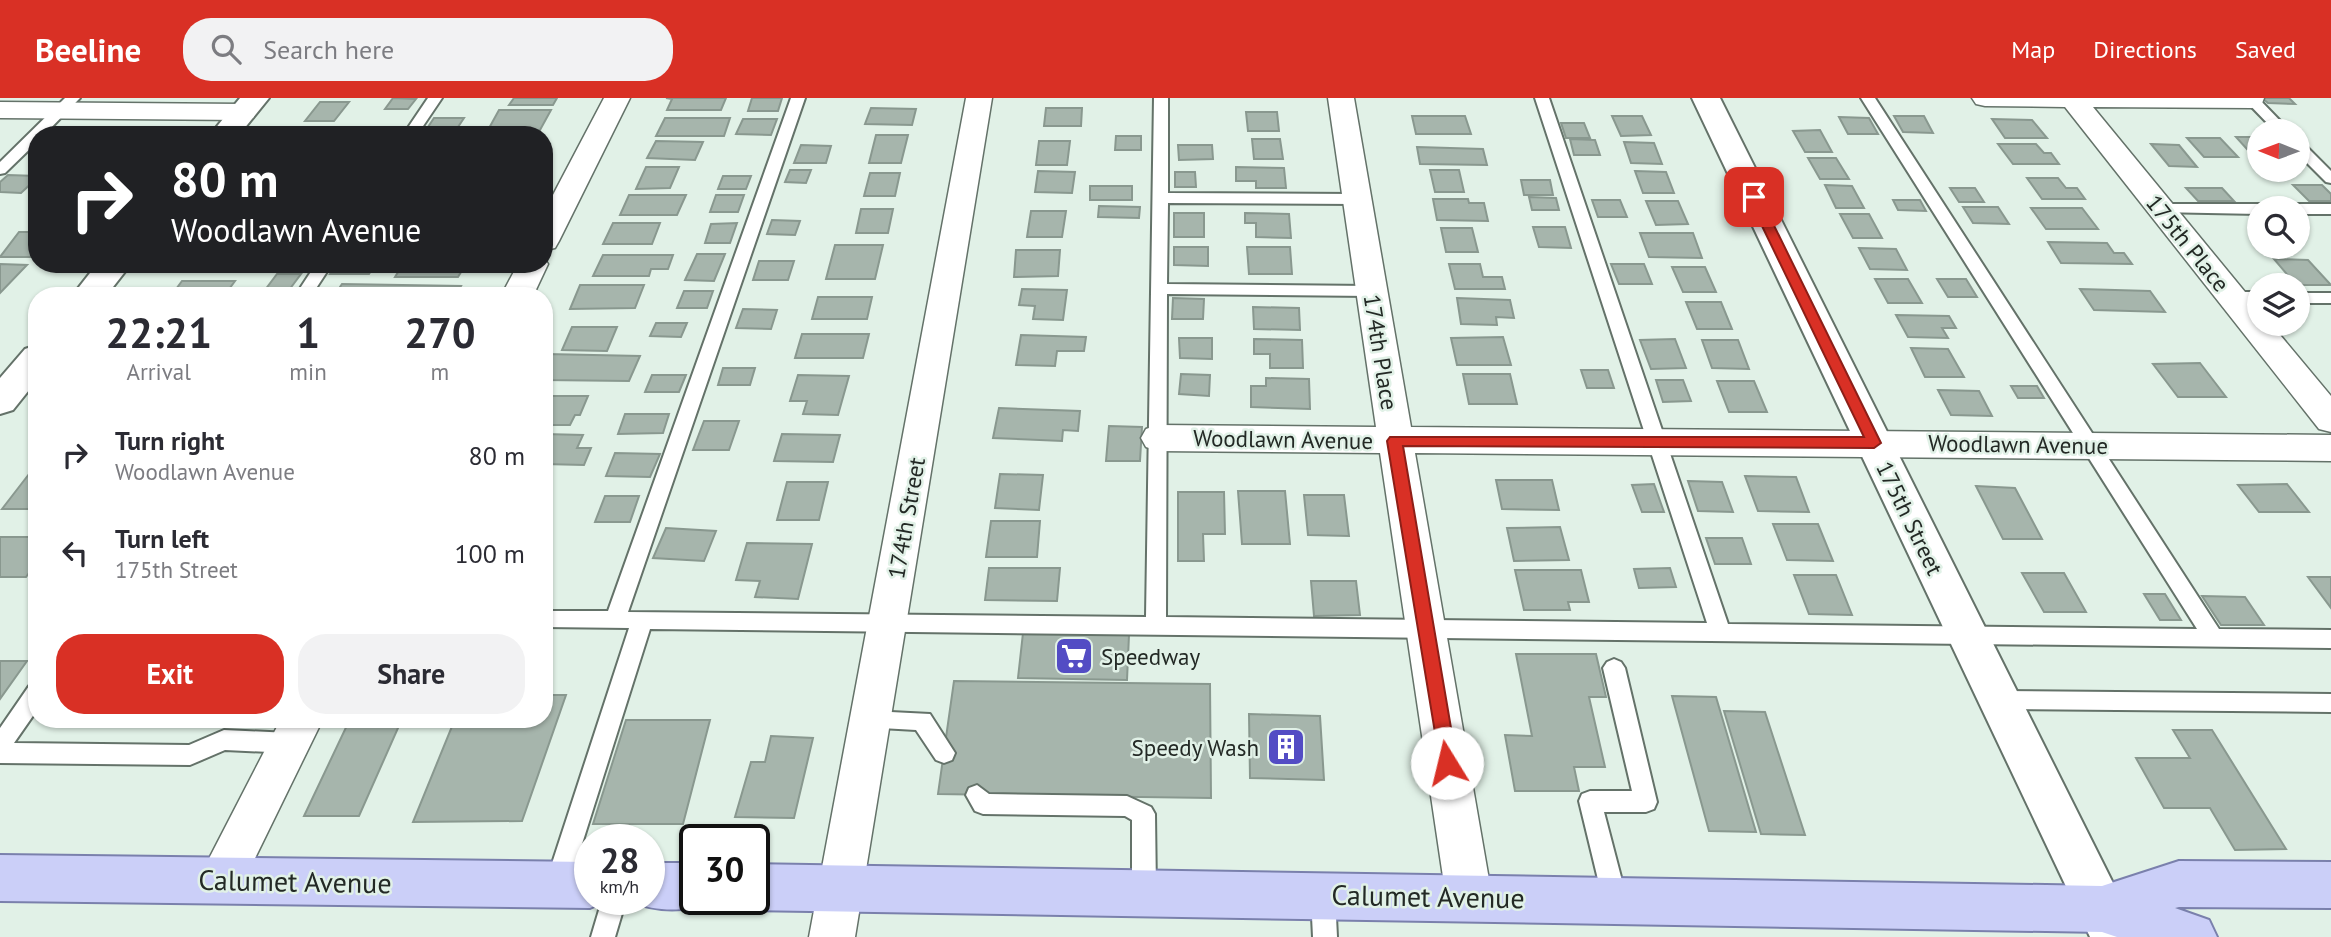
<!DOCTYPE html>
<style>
body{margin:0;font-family:"PT Sans",sans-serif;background:#f2f2f3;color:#2b2b33;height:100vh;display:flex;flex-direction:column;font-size:26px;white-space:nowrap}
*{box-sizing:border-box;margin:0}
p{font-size:23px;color:#7c7c81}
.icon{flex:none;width:38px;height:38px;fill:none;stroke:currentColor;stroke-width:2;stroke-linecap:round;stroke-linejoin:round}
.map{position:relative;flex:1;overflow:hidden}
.details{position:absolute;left:28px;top:189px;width:525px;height:441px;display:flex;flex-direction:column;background:#fff;border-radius:28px;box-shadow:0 2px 5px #0004}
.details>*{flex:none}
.hud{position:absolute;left:28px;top:28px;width:525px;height:147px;border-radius:28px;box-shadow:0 2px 5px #0004;background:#202124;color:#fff;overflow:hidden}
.needle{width:46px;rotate:271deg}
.buttons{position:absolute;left:2247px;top:21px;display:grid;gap:14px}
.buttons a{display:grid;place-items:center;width:63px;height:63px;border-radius:50%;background:#fff;box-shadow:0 2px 5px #0004;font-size:35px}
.speed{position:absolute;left:574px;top:726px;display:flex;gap:14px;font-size:35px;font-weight:700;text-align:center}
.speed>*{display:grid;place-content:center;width:91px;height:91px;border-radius:50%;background:#fff;box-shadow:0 2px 5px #0004;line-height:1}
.speed small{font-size:18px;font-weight:400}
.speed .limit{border:4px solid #111;border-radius:10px;background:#fff;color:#111}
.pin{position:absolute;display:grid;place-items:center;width:60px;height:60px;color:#fff;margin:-30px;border-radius:14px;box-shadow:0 4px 10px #0006}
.me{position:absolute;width:77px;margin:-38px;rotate:351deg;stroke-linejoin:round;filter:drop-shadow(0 0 5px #0008)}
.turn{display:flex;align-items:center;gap:24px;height:147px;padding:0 28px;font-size:32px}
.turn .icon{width:91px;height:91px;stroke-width:2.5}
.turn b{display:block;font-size:49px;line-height:60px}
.eta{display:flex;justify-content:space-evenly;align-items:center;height:119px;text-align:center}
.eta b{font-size:42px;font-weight:700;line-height:49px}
.primary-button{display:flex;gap:14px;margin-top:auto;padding:14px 28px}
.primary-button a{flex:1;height:80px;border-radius:28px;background:#d93025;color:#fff;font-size:28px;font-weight:700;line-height:80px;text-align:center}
.primary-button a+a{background:#f2f2f3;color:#2b2b33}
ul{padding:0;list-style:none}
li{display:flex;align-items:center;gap:21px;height:98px;padding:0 28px}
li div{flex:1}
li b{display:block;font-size:26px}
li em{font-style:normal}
header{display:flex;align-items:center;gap:42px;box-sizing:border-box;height:98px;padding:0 35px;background:#d93025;color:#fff}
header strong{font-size:33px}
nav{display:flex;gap:38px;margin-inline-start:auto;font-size:24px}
.search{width:490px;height:63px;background:#f2f2f3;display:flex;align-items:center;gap:18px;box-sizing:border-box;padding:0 24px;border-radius:28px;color:#7c7c81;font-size:26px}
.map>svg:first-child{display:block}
.building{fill:#a6b5ac;stroke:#89988f;stroke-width:2}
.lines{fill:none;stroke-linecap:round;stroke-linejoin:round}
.lane-casing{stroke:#647269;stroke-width:4}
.street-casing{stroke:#647269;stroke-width:3}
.secondary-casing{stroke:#647269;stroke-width:4}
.primary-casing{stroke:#7a80ac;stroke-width:4}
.lane{fill:#fff;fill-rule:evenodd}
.street{fill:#fff;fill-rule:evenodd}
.secondary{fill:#fff;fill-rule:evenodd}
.primary{fill:#cbcff8;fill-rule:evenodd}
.route{fill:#d93025;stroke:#8d1f18;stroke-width:2}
.labels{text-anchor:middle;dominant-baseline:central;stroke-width:5;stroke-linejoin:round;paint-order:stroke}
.street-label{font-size:23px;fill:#232925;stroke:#e1f1e7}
.poi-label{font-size:23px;fill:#232925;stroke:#e1f1e7;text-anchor:start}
.near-street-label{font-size:28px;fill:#232925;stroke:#e1f1e7}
</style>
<header>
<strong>Beeline</strong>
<div class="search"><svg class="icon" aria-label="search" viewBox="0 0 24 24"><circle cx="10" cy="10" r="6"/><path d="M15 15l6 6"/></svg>Search here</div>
<nav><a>Map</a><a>Directions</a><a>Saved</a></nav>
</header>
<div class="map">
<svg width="2331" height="839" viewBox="0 0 2331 839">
<rect width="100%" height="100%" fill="#e1f1e7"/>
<!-- building -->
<path class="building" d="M393,0L416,1L408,11H385Z
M514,0H557L553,7H509Z
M666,0H726L721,12H667L672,1Z
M752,0H782L778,13H748Z
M2262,0H2289L2295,6L2268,5Z
M320,4H349L334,23H305Z
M871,10L916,11L912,27L865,26Z
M1046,10H1082L1081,28H1044Z
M499,12H551L540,32H488Z
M1246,14H1277L1279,33H1248Z
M1412,18H1465L1471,36H1416Z
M1612,18H1642L1651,37L1621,38Z
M1894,18H1924L1933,35L1903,34Z
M1839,19L1869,20L1878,36H1848Z
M434,20H464L454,35H424Z
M665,20H730L724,38H656Z
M743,21H777L771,37L736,36Z
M1992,21L2032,22L2047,40H2005Z
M1561,25H1584L1590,40H1566Z
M301,32H331L328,37H297Z
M1820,32L1832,54H1805L1793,33Z
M876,37H908L901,65H869Z
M1116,38H1141V52H1115Z
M2236,39H2259V60H2255Z
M2187,40H2220L2238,59H2204Z
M1252,41H1280L1283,61H1254Z
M1570,41L1595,42L1600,57H1574Z
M656,43L703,44L695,62L647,60Z
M1039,43H1070L1067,67H1036Z
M1624,44L1654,45L1662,66L1631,65Z
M1998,46H2036L2044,55H2051L2059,66H2013Z
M2151,46L2179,47L2197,69L2169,68Z
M801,47L831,48L826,65H794Z
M1178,47H1212L1213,61L1179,62Z
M1417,49L1483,51L1487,67L1420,66Z
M1808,60H1836L1849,81H1820Z
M646,69H679L670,90L636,91Z
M1236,69L1284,70L1286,90H1256V83H1236Z
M790,72H811L806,85L785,84Z
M1430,72H1459L1464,94H1435Z
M1038,73L1075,74L1072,95L1035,94Z
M1635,73L1666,74L1674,95H1643Z
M1175,74H1195L1196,89H1175Z
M870,75H900L895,98H864Z
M8,77L37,78V80L21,95L0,94V84Z
M723,78H751L746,91H718Z
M2027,80H2058L2066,90H2077L2085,101H2042Z
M1521,82H1550L1553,97H1524Z
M1825,87L1852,88L1864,110H1836Z
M2293,87H2322L2331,96V103H2309Z
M1090,88H1132V102H1090Z
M1950,90H1975L1984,104H1959Z
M2186,90H2222L2234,103H2198Z
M629,97H686L677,117H620Z
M716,97H744L738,114H710Z
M1529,99L1556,100L1559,112H1532Z
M1433,101H1468L1469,105H1484L1488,123L1437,122Z
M1592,102H1620L1627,119H1598Z
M1893,102H1920L1926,113L1898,112Z
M1646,103H1678L1688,126L1656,127Z
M1099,108L1140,109L1139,120L1098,119Z
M1963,109H1998L2009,126L1973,125Z
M2031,110H2082L2098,131H2046Z
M861,111H893L888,135H856Z
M1031,113H1066L1062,139H1027Z
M1174,115H1204V139H1174Z
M1245,115L1289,116L1291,140L1256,139V125H1245Z
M1840,116H1869L1882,140H1853Z
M772,122L800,123L795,137L767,136Z
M613,125H660L652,146H603Z
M737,125L730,145H705L711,126Z
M1533,129H1565L1571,150L1539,149Z
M1441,130H1472L1478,154H1446Z
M19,134H37V154L32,159H0Z
M1640,135H1693L1702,160L1649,159Z
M2048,144L2107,145L2114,155H2124L2132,166L2061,165Z
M835,147H883L875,181H826Z
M1174,149H1208V168L1174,167Z
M1247,149H1290L1292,176H1249Z
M1859,150L1896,151L1907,172L1870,171Z
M1016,152H1060L1058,178L1014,179Z
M697,156H725L714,183L685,182Z
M603,157H673L668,171H651L649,178H593Z
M2274,161L2308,162L2331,187H2296Z
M759,163H794L788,182H753Z
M0,166L27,167L0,195Z
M337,166H375L369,176H330Z
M403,166H466L458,179H395Z
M1449,166H1480L1483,179H1502L1505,191H1455Z
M1611,166H1644L1652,186H1619Z
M1672,169H1705L1716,194H1683Z
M277,176H301L286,196H262Z
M1875,181H1908L1922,205H1888Z
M1937,181H1966L1977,199H1948Z
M182,183H235L224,198H171Z
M342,186L461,188L455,198H334Z
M580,187H644L635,210L570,211Z
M1022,191L1067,192L1063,222L1033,221L1035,208L1019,207Z
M2080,191L2150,193L2165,214L2094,212Z
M684,193H713L707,210H677Z
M818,199H872L867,221H812Z
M1173,200L1204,201L1203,221H1172Z
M1457,200L1510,202L1514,220L1496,219L1497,227L1461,226Z
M1686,204H1721L1732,231H1697Z
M1253,209L1299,210L1300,232L1254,231Z
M743,211L777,212L771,231L736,230Z
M1896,217L1949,218L1956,230H1942L1948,240L1908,239Z
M656,225H687L681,239L650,238Z
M572,229H617L607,253L562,252Z
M802,236H869L863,260H795Z
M1021,237L1086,239L1084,253H1057L1055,268L1016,267Z
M1503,239L1511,267H1457L1451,240Z
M1179,240H1212V261L1180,260Z
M1254,241L1302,242L1303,270H1270V256H1254Z
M1675,241L1686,270L1651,271L1640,242Z
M1702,242H1738L1749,271L1712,270Z
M1911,250L1948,251L1964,279H1925Z
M546,256L640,258L629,283L544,282Z
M2200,265L2226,299H2178L2153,266Z
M723,270H755L750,287H718Z
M1581,272H1608L1614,290H1587Z
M1181,276L1210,277L1209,298L1179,296Z
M1463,276H1510L1517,306H1469Z
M652,277H686L679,294H645Z
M798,277L849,278L838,317L803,316L807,303H790Z
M1266,280L1309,281L1310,311L1251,309V288H1266Z
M1656,282H1683L1691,303L1663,304Z
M1717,283H1754L1767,314H1729Z
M2011,288H2037L2044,300H2018Z
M1938,292L1979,293L1992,318L1951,317Z
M544,298H588L580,317H575L570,327H544Z
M999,310L1080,313L1078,333L1063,332L1062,343L993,340Z
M625,316H669L663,335L618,336Z
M704,323H739L729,352H693Z
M1109,328L1142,329L1140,363H1106Z
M544,336L583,337L577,350H591L584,367L544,366Z
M782,336L840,337L833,364L774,363Z
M615,355L660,356L650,379L606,378Z
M36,367L37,411H2Z
M1000,376L1043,377L1039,412L995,410Z
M1745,378L1796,379L1809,414L1758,413Z
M1496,382H1552L1559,412L1502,411Z
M1688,383L1722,384L1733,414L1698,413Z
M787,384H828L819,422H777Z
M1654,386L1664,414H1642L1632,387Z
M2287,386L2309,414H2259L2238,387Z
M1976,388L2015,390L2042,441H2003Z
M1238,393H1285L1290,446H1242Z
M1178,394H1224L1225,436H1203L1204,463H1178Z
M1304,397H1344L1349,438L1308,437Z
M605,398H639L630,424H595Z
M991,423H1040L1037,459H986Z
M1773,426H1818L1833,463L1787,462Z
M1560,429L1569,462L1514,463L1507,430Z
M666,430L716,433L704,463L653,460Z
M0,439H37V464L26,479H0Z
M1706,440H1742L1751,466H1715Z
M747,445L812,446L798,501L755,499L760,483L736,482Z
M989,470H1060L1057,503L985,502Z
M1670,470L1676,489L1639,490L1634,471Z
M1515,472H1581L1589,504H1568L1570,512H1524Z
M2022,475H2064L2086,514H2044Z
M1794,477H1836L1852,517L1809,516Z
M2308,479H2331V510Z
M1311,483H1356L1360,517L1314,518Z
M2144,496H2165L2181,522H2160Z
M2202,498L2245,499L2264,527H2221Z
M1023,535L1129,537L1127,582L1018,580Z
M1516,556H1596L1606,599H1589L1605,669H1574L1579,693H1515L1505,637L1532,638Z
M0,563H27L0,601Z
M954,583L1210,586L1211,700L938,696Z
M544,597H566L522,723L413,724L455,621H544Z
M1672,598L1716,599L1756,734L1709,733Z
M1724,613L1765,614L1805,737L1761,736Z
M1249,616L1320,618L1324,682L1250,680Z
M350,621H402L359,718H304Z
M626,622H710L683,726H593Z
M2173,632H2212L2286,751L2235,752L2210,710H2164L2136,660H2190Z
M771,638L813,640L794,720L735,719L751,664H765Z"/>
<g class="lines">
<defs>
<path id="lane" d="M65,0H80L44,37H37V44L5,75L0,76V64Z
M428,0H442L417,37H403Z
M791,0H805L628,514L1146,519L1154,0H1168V95L1356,96L1364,101L1356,106L1168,105L1167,186L1371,188L1379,193L1371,198L1167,196L1166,519L1707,525L1535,0H1549L1728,526L2197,531L1861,0H1875L2219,531L2331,532V550L650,531L569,787L565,795L557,798L549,795L545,787L629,530L544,529V513H608Z
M2243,0H2258L2290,33H2275Z
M2298,44L2303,45L2331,73V85L2326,84L2298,56Z
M2161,106H2259L2266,110H2259V116L2156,114L2153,111Z
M2298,106H2331V116H2298V110H2291Z
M316,166H332L311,198H295Z
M2232,194H2259V204L2226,203L2224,199Z
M2298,195H2331V205H2298Z
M1614,561L1621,564L1625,570L1657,704L1654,711L1646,714H1604L1627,802L1624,810L1615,814L1606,810L1603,802L1579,703L1582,696L1590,693H1632L1603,570L1607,564Z
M37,585V612L14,645L189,647L224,632L290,635L298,638L301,645L298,652L290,655L225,652L190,667L0,665V630L29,588Z
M2000,593L2331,596V614L2000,611L1992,609L1989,602L1992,595Z
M871,613L930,616L955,655L952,662L944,665L936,662L916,632L863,629L860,622L863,615Z
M977,687L989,696L1127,698L1151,709L1155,716L1156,794L1152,802L1144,805L1136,802L1132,794V722L1125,718L983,716L975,713L966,697L969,690Z
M1323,786L1332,790L1335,798L1337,839H1313L1311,798L1314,790Z
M602,802H626L615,839H591Z"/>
<path id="street" d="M604,0H630L559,143L555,150L544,152V114Z
M966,0H992L855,839H809Z
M1328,0H1354L1411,329L2331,337V363L1415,355L1492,799L1485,815L1469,821L1453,815L1446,799L1380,355L1158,353L1146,349L1141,340L1146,331L1158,327L1376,329Z
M1972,0H2264L2261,8L2252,10L2093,9L2259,211V226H2271L2331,298V334L2319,331L2065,9L1985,8L1976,6Z
M0,4L243,6L253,8L256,14L253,20L243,22L0,20Z
M544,160L548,166L533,198H501L518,166H544Z
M281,621H323L237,797L221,804L205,797L198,782Z"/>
<path id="secondary" d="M240,0H269L239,37H210Z
M1692,0H1720L2140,839H2090Z
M97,166H131L106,198H72Z
M37,247V282L13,312L0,316V280L25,251Z"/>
<path id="primary" d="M0,757L590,764V802H608L590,810L0,803Z
M2179,763L2331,764V810L2179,809L2175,810L2209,822L2217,839H2117L2102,834L754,812L735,802H754V766L2102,788Z
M649,765H695V802H713L712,804C687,814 657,814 632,804L631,802H649Z"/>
</defs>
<!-- lane casing -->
<use href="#lane" class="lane-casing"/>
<!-- street casing -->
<use href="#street" class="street-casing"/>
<!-- secondary casing -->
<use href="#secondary" class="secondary-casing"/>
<!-- primary casing -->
<use href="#primary" class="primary-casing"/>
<!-- lane -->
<use href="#lane" class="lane"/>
<!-- street -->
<use href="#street" class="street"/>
<!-- secondary -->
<use href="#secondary" class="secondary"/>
<!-- primary -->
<use href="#primary" class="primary"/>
</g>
<!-- route -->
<path class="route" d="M1750,96L1760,99L1881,345L1874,350L1403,348L1457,665L1454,671L1447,674L1441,671L1387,343L1390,339H1864L1748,99Z"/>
<!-- icons -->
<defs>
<symbol id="supermarket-square" viewBox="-11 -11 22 22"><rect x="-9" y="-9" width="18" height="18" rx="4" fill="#534cc4" stroke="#e1f1e7"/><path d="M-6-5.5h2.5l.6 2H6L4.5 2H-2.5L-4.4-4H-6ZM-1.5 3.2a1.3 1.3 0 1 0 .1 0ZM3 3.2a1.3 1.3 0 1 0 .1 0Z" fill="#fff"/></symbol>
<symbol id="building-square" viewBox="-11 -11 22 22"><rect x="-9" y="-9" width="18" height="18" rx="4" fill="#534cc4" stroke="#e1f1e7"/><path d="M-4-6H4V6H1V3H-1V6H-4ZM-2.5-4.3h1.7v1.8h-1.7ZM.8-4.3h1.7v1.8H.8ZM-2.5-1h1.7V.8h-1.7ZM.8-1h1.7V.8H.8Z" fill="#fff"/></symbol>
</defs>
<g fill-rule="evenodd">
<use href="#supermarket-square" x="1052" y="536" width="44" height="44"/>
<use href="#building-square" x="1264" y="627" width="44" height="44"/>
</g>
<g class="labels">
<!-- street labels -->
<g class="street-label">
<text transform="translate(2188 145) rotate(51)">175th Place</text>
<text transform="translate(1381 254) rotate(81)">174th Place</text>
<text transform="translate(1283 341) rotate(1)">Woodlawn Avenue</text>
<text transform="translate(2018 346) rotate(1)">Woodlawn Avenue</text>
<text transform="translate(906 420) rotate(-80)">174th Street</text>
<text transform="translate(1910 420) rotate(64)">175th Street</text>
</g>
<!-- poi labels -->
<g class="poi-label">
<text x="1101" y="558">Speedway</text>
<text x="1259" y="649" text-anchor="end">Speedy Wash</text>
</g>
<!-- near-street labels -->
<g class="near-street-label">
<text transform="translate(295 783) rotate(1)">Calumet Avenue</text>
<text transform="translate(1428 798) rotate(1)">Calumet Avenue</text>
</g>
</g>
</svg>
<div class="buttons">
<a><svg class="needle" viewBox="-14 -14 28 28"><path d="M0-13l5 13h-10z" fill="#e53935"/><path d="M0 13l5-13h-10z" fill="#7c7c81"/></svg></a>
<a><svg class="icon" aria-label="search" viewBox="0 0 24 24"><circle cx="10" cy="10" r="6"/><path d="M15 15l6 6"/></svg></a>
<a><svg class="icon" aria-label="layers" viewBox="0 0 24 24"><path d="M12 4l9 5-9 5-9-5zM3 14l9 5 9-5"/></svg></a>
</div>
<div class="speed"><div>28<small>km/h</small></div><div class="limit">30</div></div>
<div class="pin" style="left:1754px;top:99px;background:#d93025"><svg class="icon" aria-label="arrive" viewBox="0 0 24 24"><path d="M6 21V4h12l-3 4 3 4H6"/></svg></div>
<svg class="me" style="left:1447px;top:665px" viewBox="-20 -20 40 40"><circle r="19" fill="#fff"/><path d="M0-13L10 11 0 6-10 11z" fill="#d93025"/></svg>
<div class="hud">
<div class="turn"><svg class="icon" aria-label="right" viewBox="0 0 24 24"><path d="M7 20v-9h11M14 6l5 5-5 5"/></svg><div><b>80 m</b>Woodlawn Avenue</div></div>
</div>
<section class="details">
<div class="eta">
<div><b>22:21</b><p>Arrival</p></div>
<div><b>1</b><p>min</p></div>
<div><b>270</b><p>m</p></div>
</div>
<ul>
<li><svg class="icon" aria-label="right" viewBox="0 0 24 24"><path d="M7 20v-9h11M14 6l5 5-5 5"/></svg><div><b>Turn right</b><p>Woodlawn Avenue</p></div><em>80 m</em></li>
<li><svg class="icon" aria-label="left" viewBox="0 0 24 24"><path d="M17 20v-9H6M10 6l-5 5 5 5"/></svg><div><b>Turn left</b><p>175th Street</p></div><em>100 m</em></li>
</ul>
<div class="primary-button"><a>Exit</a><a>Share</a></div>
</section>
</div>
